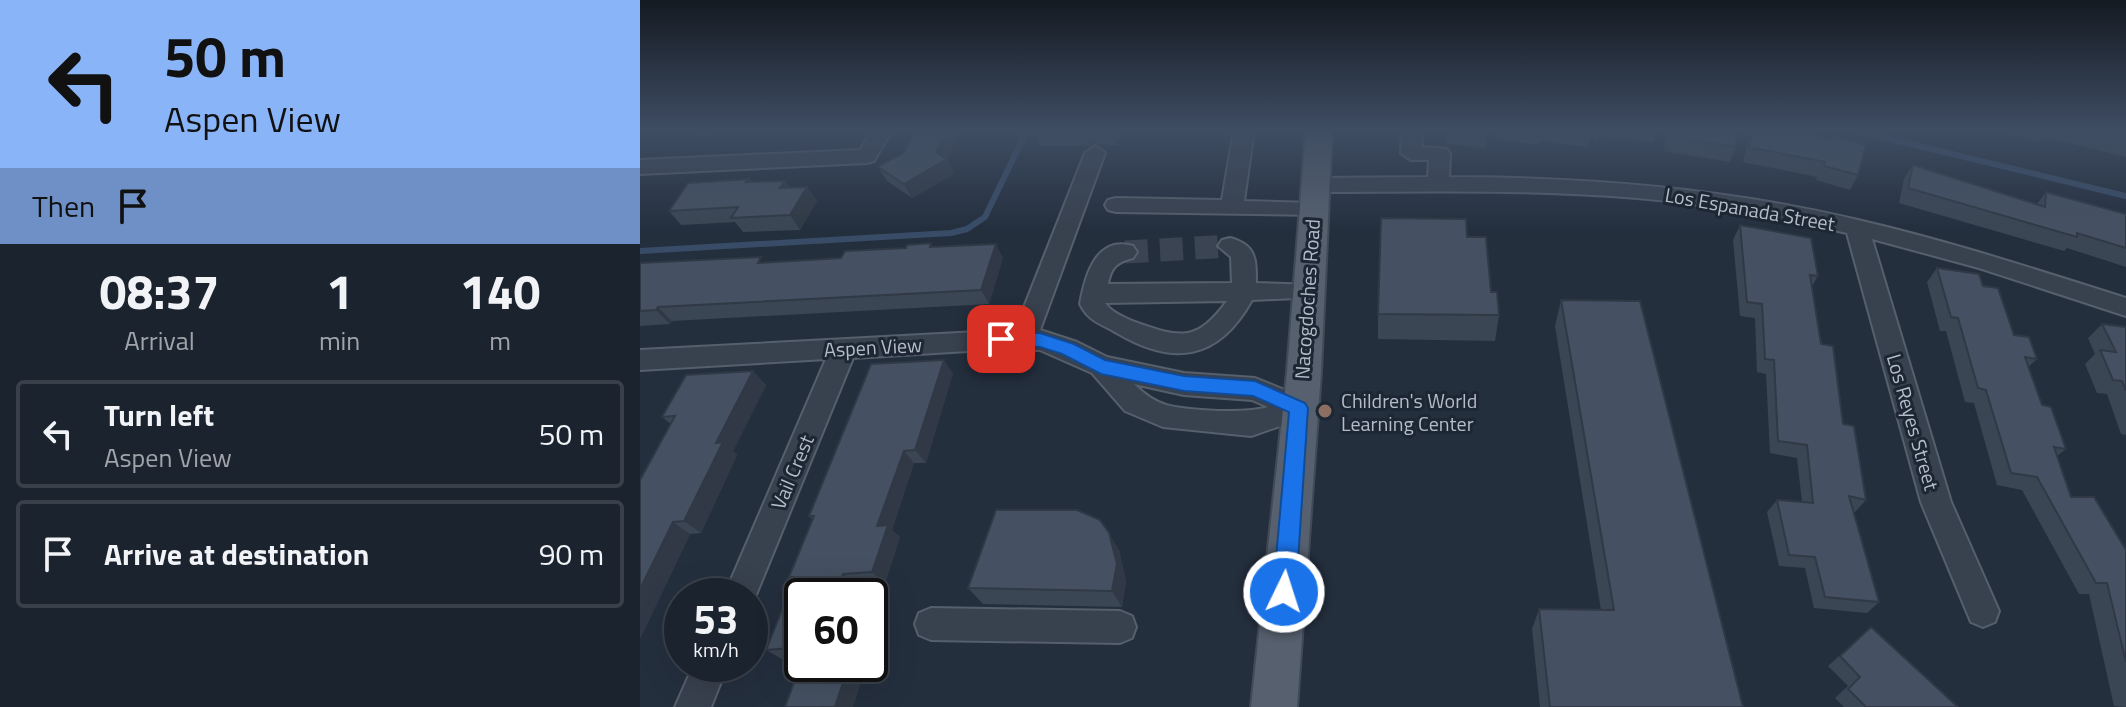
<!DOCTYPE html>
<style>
body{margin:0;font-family:"Titillium Web",sans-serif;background:#242b36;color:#f1f3f6;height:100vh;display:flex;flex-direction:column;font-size:30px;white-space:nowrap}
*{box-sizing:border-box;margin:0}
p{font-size:26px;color:#a0a4aa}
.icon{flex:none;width:44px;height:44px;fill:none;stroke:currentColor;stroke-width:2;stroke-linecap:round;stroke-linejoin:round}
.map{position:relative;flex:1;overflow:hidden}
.panel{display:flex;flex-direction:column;background:#1b232e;width:640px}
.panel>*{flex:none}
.guide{background:#8ab4f8;color:#111;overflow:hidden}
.speed{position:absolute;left:24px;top:578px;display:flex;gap:16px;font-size:40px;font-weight:700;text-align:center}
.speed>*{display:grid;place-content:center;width:104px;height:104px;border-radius:50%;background:#1b232e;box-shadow:0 8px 32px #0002,0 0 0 2px #39404a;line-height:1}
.speed small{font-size:20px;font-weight:400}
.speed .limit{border:4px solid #111;border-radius:12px;background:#fff;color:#111}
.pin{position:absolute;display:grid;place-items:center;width:68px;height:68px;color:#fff;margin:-34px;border-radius:16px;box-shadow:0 4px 12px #0006}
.me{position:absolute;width:88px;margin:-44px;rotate:4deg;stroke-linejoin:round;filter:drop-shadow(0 0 6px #0008)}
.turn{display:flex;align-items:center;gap:28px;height:168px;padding:0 32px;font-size:36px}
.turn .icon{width:104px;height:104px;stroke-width:2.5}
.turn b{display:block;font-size:56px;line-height:68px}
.then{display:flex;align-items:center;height:76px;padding:0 32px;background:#0003;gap:16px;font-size:30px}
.eta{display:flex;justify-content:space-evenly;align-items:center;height:136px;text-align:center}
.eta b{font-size:48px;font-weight:700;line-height:56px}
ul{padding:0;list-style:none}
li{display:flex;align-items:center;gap:24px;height:108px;margin:0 16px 12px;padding:0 16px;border:4px solid #39404a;border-radius:8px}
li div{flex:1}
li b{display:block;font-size:30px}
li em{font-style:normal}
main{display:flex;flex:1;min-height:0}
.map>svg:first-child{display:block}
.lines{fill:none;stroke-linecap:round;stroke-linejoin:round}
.stream{stroke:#394c67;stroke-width:6}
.minor-tunnel{stroke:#3a4453;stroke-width:23;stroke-dasharray:23 12;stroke-linecap:butt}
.minor-casing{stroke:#565f6c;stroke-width:4}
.major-casing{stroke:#414a57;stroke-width:4}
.minor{fill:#38414e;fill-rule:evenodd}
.major{fill:#56606e;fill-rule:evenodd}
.wall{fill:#3b4654}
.shaded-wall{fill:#303945}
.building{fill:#455162;stroke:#303945;stroke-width:2}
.route{fill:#1a73e8;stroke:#114b97;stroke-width:2}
.education-dot{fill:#8d6e63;stroke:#1d2633;stroke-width:3}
.labels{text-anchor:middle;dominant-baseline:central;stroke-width:6;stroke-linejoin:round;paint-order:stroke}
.street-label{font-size:20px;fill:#b4bcc9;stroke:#1d2633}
.poi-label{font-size:20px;fill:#b4bcc9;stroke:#1d2633;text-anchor:start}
</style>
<main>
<section class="panel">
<div class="guide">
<div class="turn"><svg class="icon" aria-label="left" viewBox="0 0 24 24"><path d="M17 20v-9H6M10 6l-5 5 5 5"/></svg><div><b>50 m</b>Aspen View</div></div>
<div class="then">Then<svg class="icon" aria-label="arrive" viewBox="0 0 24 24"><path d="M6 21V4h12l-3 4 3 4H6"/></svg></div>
</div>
<div class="eta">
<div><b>08:37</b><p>Arrival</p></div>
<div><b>1</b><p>min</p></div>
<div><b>140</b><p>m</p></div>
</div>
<ul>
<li><svg class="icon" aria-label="left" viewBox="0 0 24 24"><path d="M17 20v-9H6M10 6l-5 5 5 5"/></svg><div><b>Turn left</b><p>Aspen View</p></div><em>50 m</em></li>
<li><svg class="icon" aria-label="arrive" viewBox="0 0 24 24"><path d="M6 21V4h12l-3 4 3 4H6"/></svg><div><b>Arrive at destination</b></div><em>90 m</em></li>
</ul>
</section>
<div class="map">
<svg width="1486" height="707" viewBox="0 0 1486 707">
<rect width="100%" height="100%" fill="#242f3e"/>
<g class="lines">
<!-- stream -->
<path class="stream" d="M1213,130L1486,196
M0,251L311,233L327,229L345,217L387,130"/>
<!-- minor-tunnel -->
<path class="minor-tunnel" d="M485,252L590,246"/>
<defs>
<path id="minor" d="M232,130H252L234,161L227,163L0,174V160L220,150Z
M594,130H614L604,201L673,203L681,205L684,210L681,215L476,212L468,210L465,205L468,200L476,198L582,200Z
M762,130H782V147L807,149L810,154L809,177C947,177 1084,188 1218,220C1309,241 1397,270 1486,298V316L1339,268L1232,239L1311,502L1359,611L1355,622L1343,627L1331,622L1281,502L1207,233C1138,217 1068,204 997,198C889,189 782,192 674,192L666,190L663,185L666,180L674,178L788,177L789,160H771L761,153Z
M455,146L465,153L400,330L437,342L467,357L544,373L615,378L669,400L673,408L669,416L611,436L523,427L485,411L452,373L400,350L361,349L213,358L111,607L110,596H84L186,359L0,370V350L375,330L445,153ZM494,384L544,395L612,400L628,407C606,414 549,411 526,405C513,401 503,393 494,384Z
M590,238C616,245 616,258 616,283L678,285L681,291L678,297L612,300C578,361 533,366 477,333C461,323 450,323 440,304C445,276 456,235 493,246L497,252L493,258C477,262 471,267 468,284L592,283L591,257L578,246L582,240ZM587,301C556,344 538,337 495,322C485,318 471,312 465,303Z
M291,608L480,611L492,616L496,627L492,638L480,643L291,640L279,635L275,624L279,613Z
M54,664H88L71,707H35Z"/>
<path id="major" d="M666,130H692L681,372L657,707H611L647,372Z"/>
</defs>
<!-- minor casing -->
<use href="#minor" class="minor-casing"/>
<!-- major casing -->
<use href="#major" class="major-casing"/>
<!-- minor -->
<use href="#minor" class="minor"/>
<!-- major -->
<use href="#major" class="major"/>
</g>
<!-- wall -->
<path class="wall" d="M54,130H87L85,133L57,134Z
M395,130H482L477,146L455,143L450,146H401Z
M807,130H850L845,149L806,143Z
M857,130H1016L1013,142L959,137L958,141L950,140L948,147L899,141V145L856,139Z
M1026,130H1096V147L1090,162L1024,151Z
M1112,130H1148L1218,175L1210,190L1176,180L1177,177L1103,162L1109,137Z
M1360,130H1486V157L1404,137L1400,142Z
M307,159L314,174L272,198L247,181L238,167Z
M1273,165L1397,204L1406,192L1486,214V267L1427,248L1424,251L1259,203L1264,179Z
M109,179L111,182L145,181L150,187H167L177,201L160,230L103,232L95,222L41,225L29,211Z
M1100,225L1178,276L1172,286L1181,344L1203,424L1226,500L1215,512L1213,511L1239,602L1227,613L1174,608L1165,568L1139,566L1127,512L1137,500L1162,502L1157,458L1130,453L1126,374L1117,372L1115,318L1100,316L1093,240Z
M827,237L851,292L859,315L855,341L738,339V314Z
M293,247L363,258L349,304L32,321L30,324L0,326V263L126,262L201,258Z
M1297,268L1343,286L1374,335L1397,359L1388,367L1402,405L1426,449L1417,456L1431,497L1486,550V707L1474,706L1449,594H1439L1382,490L1357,485L1334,403L1325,402L1306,331H1300L1287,282Z
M921,300L1103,707H900L892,629L899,609L961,610L915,326Z
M1462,324L1486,327V435L1481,434L1467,394L1457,393L1445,364L1455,354L1448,338Z
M113,371L126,385L93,451L97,455L61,533L50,534L0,639L31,424L22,417Z
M313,373L286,463H274L252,530L260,537L245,583L216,585L212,596H162V658L142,659L126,650L154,581L149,577L173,520L169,516Z
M479,550L486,581L482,607L343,604L328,588Z
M1231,627L1318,707H1204L1195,698L1208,686L1188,666Z"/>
<!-- shaded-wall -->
<path class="shaded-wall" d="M308,130H322L307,159L314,174L272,198L264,184Z
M445,130H451L455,143L450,146Z
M472,130H482L477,146Z
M848,130H850L845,149L846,135Z
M145,181L155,195L140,188Z
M167,187L177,201L160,230L150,215Z
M356,244L363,258L349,304L341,290Z
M18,307L32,321L30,324L16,310Z
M304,360L313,373L286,463L275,450Z
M113,371L126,385L93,451L97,455L61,533L44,521L76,443Z
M264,451L274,463L252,530L260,537L245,583L232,572L237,526Z
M33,522L50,534L0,639V589Z
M469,533L479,550L486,581L482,607L472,591Z
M203,574L216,585L212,596H194Z
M209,664H216L225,670L213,707H195Z"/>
<!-- building -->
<path class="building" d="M277,130H308L296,152L307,159L264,184L238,167L263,153Z
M815,130H848L846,135Z
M928,130H952L951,133Z
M1029,130H1096V147L1028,137Z
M1113,130H1148L1192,140L1194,136L1226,145L1218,175L1184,166L1185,162L1109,147Z
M1446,130H1486V140Z
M1273,165L1405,207L1406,192L1486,214V248L1437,233V237L1268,188Z
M109,179L106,182L145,181L140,188L167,187L150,215L91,218L98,207L29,211L48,183Z
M741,218L826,219L827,237H846L851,292H857L859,315L738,314Z
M1100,225L1171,238L1178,276L1170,275L1181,344L1193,346L1203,424L1214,426L1226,500L1209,496L1239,602L1185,597L1175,557L1149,555L1137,500L1173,503L1167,445L1138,441L1134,360L1125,359L1122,304L1107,302Z
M291,243L290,247L356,244L341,290L18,307L16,310L0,311V263L121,257L118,263L201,258L205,251L266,248L267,245Z
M1297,268L1339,274L1343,286L1358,288L1374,335L1389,337L1397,359L1385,357L1402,405L1411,407L1426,449L1414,447L1431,497H1454L1486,550V662L1467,583H1456L1397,477L1371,473L1346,390L1338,388L1318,318L1311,317Z
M921,300L1000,301L1103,707H910L899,609L974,610Z
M1462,324L1486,327V391L1482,381L1473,380L1460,350L1476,352Z
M304,360L275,450L264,451L237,526L248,525L232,572L203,574L194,596H162V647L126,650L155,577H149L174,516H169L231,364Z
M113,371L76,443L83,442L44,521L33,522L0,589V480L35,416L22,417L46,375Z
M356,510H437L460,520L469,533L477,564L472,591L328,588Z
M1231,627L1318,707H1226L1208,689L1220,677L1200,656Z
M161,663L209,664L195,707H145Z"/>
<!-- sky -->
<linearGradient id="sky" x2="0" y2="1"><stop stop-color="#141a22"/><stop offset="0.57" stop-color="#3f4d63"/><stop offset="1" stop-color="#3f4d63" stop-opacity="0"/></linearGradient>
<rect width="1486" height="229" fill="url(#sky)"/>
<!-- route -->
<path class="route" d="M361,333H400L434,344L465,360L544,376L615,381L665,403L668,408L656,592L652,600L644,603L636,600L633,592L649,412L613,396L544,391L461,374L422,354L400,347L355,344L352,339Z"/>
<!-- markers -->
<circle class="education-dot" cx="685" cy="411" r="8"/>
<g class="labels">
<!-- street labels -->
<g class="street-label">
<text transform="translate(1110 209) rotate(10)">Los Espanada Street</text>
<text transform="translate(667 299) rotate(-86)">Nacogdoches Road</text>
<text transform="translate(233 347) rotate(-3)">Aspen View</text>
<text transform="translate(1273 422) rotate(74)">Los Reyes Street</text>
<text transform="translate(152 472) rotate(-67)">Vail Crest</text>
</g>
<!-- poi labels -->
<g class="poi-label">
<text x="701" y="400">Children's World<tspan x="701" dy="23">Learning Center</tspan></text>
</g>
</g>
</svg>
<div class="speed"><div>53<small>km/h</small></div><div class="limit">60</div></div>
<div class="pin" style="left:361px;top:339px;background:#d93025"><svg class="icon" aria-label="arrive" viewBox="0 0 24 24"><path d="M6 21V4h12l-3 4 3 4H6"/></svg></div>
<svg class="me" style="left:644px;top:592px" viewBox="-20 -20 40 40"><circle r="17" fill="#1a73e8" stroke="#fff" stroke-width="3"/><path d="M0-11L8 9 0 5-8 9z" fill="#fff"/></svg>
</div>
</main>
